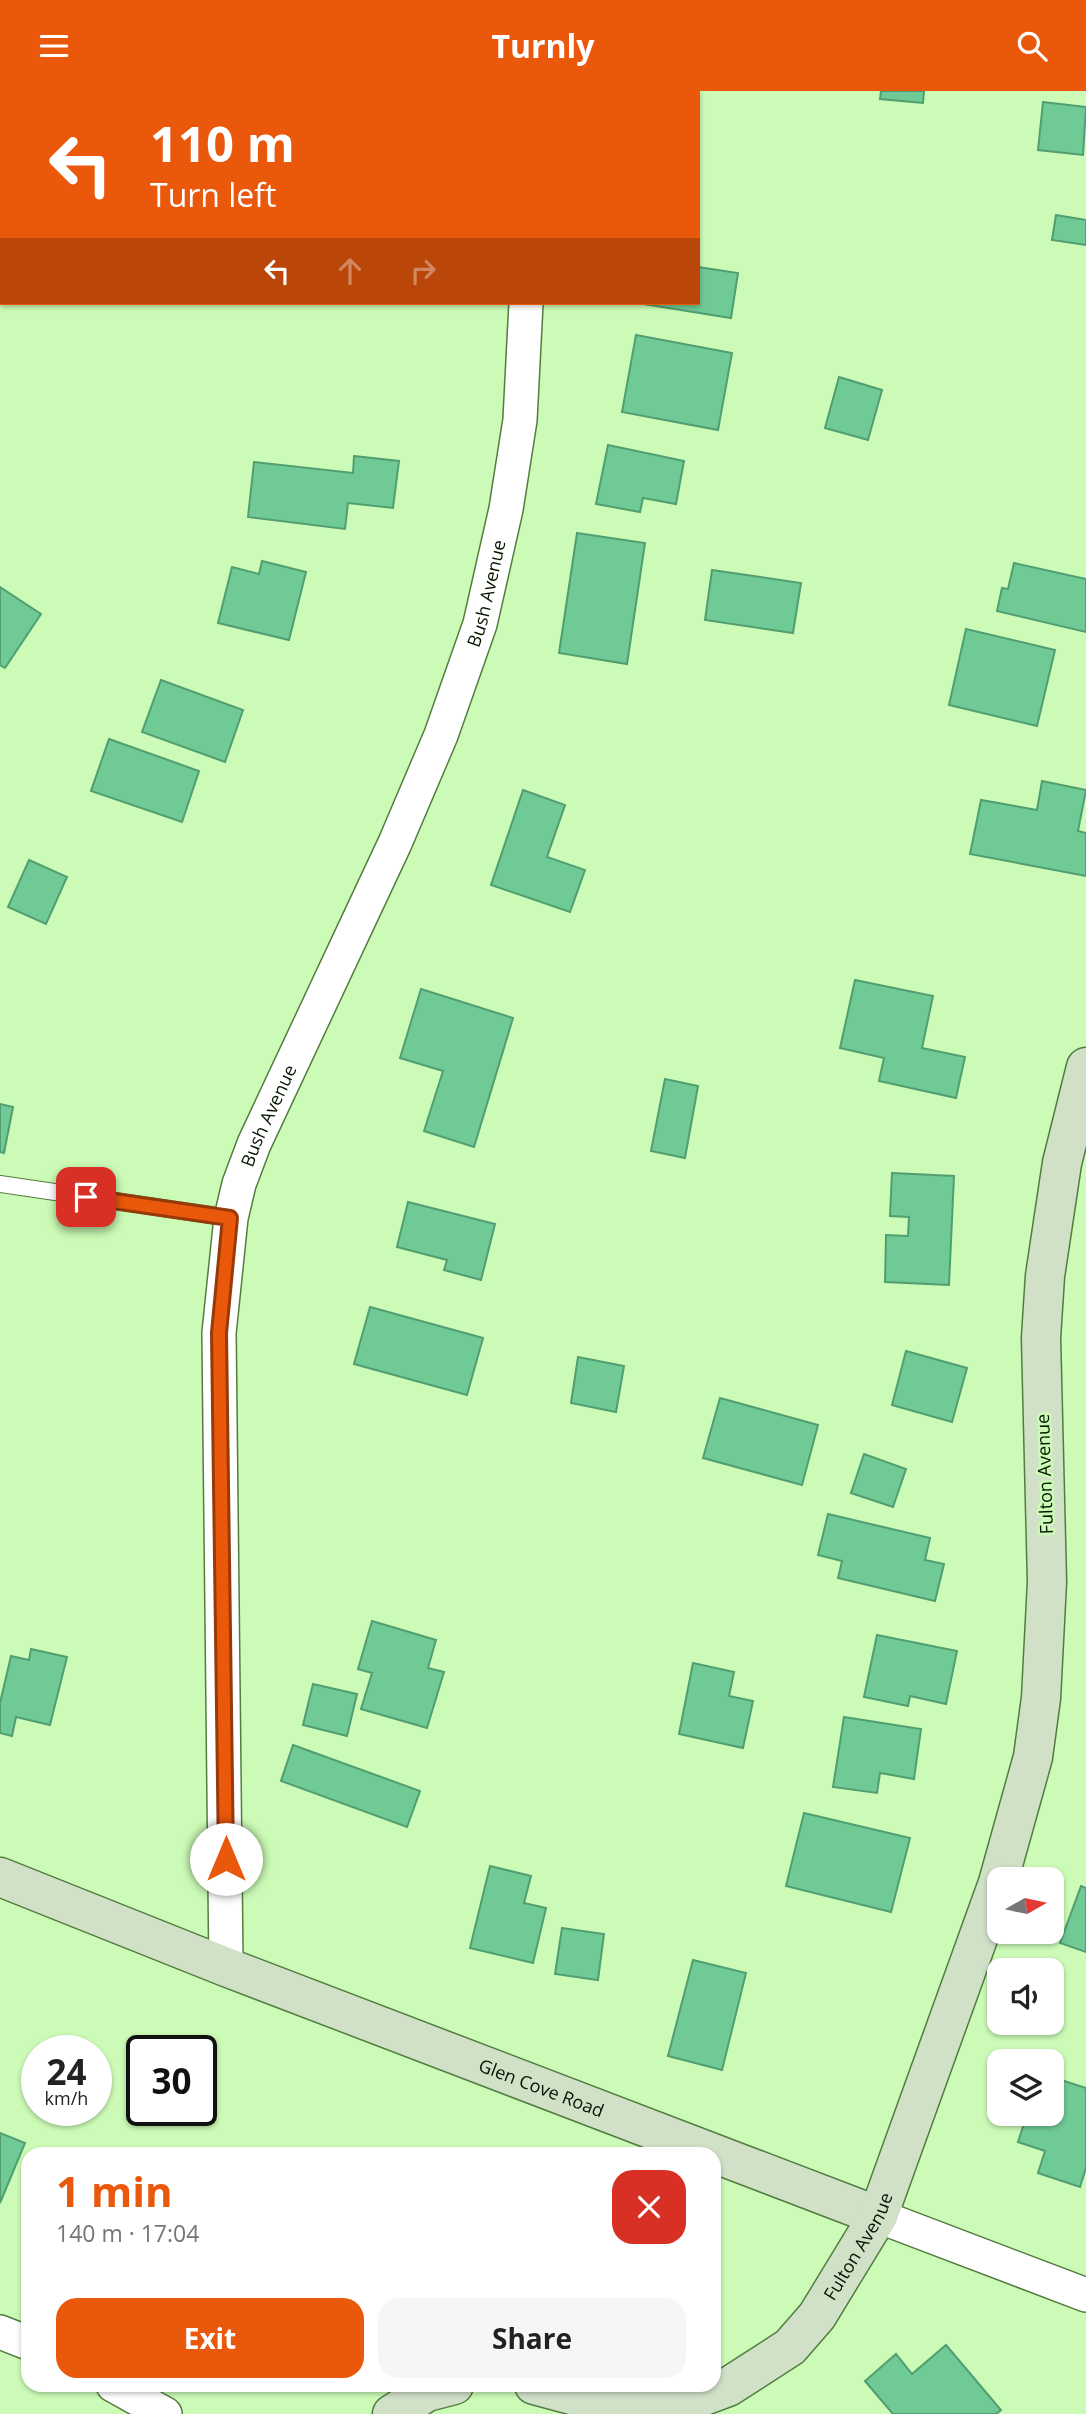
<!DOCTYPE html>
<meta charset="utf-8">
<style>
body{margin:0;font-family:"Open Sans",sans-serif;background:#f6f6f6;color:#222;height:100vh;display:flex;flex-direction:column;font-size:26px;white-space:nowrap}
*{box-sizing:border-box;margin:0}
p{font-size:23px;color:#767676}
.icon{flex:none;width:38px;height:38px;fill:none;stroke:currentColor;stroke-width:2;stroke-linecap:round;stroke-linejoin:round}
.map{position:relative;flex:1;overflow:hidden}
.panel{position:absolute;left:21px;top:2056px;width:700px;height:245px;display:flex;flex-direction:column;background:#fff;border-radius:21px;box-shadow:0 2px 5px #0004}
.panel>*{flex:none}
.banner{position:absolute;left:0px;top:0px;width:700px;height:214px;box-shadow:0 2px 5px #0004;background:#ea580c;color:#fff;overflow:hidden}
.needle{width:46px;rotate:81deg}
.controls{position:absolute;left:987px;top:1776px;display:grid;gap:14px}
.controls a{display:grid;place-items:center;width:77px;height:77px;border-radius:14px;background:#fff;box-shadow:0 2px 5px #0004;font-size:35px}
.speed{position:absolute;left:21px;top:1944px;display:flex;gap:14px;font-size:35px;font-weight:700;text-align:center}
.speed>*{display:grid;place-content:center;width:91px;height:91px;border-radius:50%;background:#fff;box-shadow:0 2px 5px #0004;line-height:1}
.speed small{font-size:18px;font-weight:400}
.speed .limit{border:4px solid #111;border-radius:10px;background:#fff;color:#111}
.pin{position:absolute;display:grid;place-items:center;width:60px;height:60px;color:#fff;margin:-30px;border-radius:14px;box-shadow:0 4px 10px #0006}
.me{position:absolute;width:77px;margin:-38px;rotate:0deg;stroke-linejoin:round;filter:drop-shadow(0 0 5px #0008)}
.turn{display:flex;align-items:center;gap:24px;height:147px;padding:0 35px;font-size:32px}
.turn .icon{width:91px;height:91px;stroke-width:2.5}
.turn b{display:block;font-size:49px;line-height:60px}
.lanes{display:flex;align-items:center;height:66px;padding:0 35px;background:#0003;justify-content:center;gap:35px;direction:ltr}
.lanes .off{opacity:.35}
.round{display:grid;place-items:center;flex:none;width:74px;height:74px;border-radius:21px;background:#f6f6f6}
.headline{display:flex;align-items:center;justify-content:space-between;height:119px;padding:0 35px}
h1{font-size:42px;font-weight:700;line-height:52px;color:#ea580c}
.action{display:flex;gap:14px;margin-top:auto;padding:14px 35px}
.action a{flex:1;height:80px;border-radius:21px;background:#ea580c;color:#fff;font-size:28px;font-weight:700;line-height:80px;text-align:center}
.action a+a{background:#f6f6f6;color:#222}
header{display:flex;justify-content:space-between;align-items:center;height:91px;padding:0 35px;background:#ea580c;color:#fff;font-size:32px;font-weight:700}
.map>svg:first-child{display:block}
.building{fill:#6fca95;stroke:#519e71;stroke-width:2}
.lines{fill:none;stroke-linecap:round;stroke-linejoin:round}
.lane-casing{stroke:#527d3f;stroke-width:18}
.street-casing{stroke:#527d3f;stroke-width:36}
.secondary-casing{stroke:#527d3f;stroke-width:41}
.lane{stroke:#fff;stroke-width:16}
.street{stroke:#fff;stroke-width:33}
.secondary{stroke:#d0e1c8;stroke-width:38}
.route-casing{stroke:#983908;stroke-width:18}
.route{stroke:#ea580c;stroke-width:12}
.labels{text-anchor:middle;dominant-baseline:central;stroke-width:5;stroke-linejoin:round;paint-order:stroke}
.street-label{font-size:18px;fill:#051500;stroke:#cbfbb6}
</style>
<header><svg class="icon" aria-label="menu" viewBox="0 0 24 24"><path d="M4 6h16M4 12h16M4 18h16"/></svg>Turnly<svg class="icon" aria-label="search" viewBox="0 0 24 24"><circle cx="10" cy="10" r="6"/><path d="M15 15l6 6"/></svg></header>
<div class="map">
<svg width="1086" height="2323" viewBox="0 0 1086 2323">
<rect width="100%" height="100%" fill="#cbfbb6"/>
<!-- building -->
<path class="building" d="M881,0H924L923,12L880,8Z
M1043,11L1086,16L1083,64L1038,59Z
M1056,124L1086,129V154L1052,149Z
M698,176L738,182L731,227L637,212H698Z
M636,244L732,262L718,339L622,321Z
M839,286L882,299L868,349L825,337Z
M608,354L684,370L676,413L643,407L640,421L596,413Z
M354,365L399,370L393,417L348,412L345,438L248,426L254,371L353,382Z
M577,442L645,452L627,573L559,562Z
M262,470L306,481L289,549L218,532L232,476L259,483Z
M1014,472L1086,488V541L997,520L1002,497L1008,498Z
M712,479L801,492L793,542L705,529Z
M0,496L41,523L5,577L0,574Z
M966,538L1055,559L1037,635L949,614Z
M161,589L243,619L225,671L142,641Z
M109,648L199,680L182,731L91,700Z
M1042,690L1086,699L1078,740L1086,742V785L970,763L981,709L1037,719Z
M523,699L565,714L547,766L585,779L570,821L491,794Z
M29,769L67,786L46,833L8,816Z
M855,889L933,905L922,957L965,966L956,1007L879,990L884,967L840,957Z
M421,898L513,927L474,1056L424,1040L443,980L400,967Z
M665,988L698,995L685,1067L651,1060Z
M0,1013L13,1016L4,1062L0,1061Z
M892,1082L954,1085L949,1194L885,1191L886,1144L908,1145L909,1126L890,1125Z
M408,1111L495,1133L481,1189L444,1179L447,1169L397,1156Z
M370,1216L483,1247L467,1304L354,1273Z
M906,1260L967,1277L952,1331L892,1314Z
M578,1266L624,1275L616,1321L571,1312Z
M720,1307L818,1334L802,1394L703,1367Z
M864,1363L906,1378L893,1416L851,1402Z
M828,1423L930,1447L925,1469L944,1473L935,1510L838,1487L842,1470L818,1464Z
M372,1530L436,1549L428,1577L444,1581L427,1637L361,1618L372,1582L358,1578Z
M877,1544L957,1560L946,1613L910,1605L908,1615L864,1606Z
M31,1558L67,1566L50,1634L16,1626L12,1645L0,1642V1612L11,1565L29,1569Z
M693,1572L734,1581L729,1605L753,1610L743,1657L679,1643Z
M313,1593L357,1603L347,1645L303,1634Z
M844,1626L921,1638L914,1688L880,1682L877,1702L833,1696Z
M293,1654L420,1700L407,1736L281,1690Z
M804,1722L910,1747L891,1821L786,1795Z
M490,1775L531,1785L524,1812L546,1817L533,1872L470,1857Z
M1081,1795L1086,1797V1861L1060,1852Z
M562,1837L604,1843L598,1889L555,1883Z
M693,1869L746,1882L722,1979L668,1965Z
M1052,1986L1086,1997V2077L1080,2096L1038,2082L1045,2060L1018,2051L1027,2023H1052Z
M0,2042L25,2052L0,2112Z
M946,2254L1001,2319L996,2323H893L865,2290L896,2263L912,2283Z"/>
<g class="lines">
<defs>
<path id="lane" d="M0,1093L231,1127"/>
<g id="street">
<path d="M535,2V0"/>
<path id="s1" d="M226,1876L219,1242L231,1127L239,1093L254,1053L395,752L441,644L480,533L506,418L520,329L526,212"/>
<path d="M878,2125L1086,2204"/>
<path d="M0,2241L28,2252"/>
<path d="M113,2294L165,2323"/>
</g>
<g id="secondary">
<path id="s2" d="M0,1786L226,1876L878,2125"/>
<path d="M999,1788L1033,1666L1041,1607L1047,1491L1041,1247L1045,1185L1062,1072L1086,976"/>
<path id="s3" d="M534,2294L579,2306L693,2309L728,2296L790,2256L817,2225L878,2125L999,1789"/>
<path d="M392,2323L427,2301L454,2294"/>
</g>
</defs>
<!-- lane casing -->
<use href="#lane" class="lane-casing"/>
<!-- street casing -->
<use href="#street" class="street-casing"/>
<!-- secondary casing -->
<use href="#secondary" class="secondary-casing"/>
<!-- lane -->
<use href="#lane" class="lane"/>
<!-- street -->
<use href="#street" class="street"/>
<!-- secondary -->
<use href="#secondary" class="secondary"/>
</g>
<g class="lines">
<defs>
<path id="route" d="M86,1106L230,1127L219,1242L226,1768"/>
</defs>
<!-- route casing -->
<use href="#route" class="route-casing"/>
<!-- route -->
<use href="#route" class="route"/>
</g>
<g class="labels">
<!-- street labels -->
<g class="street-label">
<text stroke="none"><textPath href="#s1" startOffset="1426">Bush Avenue</textPath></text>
<text stroke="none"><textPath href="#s1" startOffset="859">Bush Avenue</textPath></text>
<text transform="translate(1044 1383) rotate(-92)">Fulton Avenue</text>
<text stroke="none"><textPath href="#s2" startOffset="581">Glen Cove Road</textPath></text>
<text stroke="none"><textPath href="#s3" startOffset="394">Fulton Avenue</textPath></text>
</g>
</g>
</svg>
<div class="controls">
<a><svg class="needle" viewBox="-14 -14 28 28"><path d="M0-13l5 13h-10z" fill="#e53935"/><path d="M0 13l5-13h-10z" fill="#767676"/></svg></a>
<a><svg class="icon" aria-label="sound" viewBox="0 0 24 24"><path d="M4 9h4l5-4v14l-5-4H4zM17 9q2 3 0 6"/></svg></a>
<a><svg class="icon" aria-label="layers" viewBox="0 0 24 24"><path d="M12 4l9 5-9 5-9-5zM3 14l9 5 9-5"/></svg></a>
</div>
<div class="speed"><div>24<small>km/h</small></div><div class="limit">30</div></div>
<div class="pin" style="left:86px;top:1106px;background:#d93025"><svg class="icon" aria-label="arrive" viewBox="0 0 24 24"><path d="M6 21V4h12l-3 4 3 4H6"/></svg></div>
<svg class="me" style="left:226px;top:1768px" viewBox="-20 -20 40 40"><circle r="19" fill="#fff"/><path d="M0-13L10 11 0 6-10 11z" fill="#ea580c"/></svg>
<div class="banner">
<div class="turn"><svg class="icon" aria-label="left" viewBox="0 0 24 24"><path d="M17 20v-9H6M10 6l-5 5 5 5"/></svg><div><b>110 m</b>Turn left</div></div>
<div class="lanes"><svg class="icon" aria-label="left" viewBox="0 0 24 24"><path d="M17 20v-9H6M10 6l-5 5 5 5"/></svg><svg class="icon off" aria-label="ahead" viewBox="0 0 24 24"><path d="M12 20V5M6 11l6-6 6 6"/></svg><svg class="icon off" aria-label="right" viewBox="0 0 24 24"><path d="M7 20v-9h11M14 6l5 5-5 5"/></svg></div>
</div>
<section class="panel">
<div class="headline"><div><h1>1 min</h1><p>140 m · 17:04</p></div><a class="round" style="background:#d93025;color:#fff"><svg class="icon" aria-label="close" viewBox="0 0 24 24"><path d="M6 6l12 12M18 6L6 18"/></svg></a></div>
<div class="action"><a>Exit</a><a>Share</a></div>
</section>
</div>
